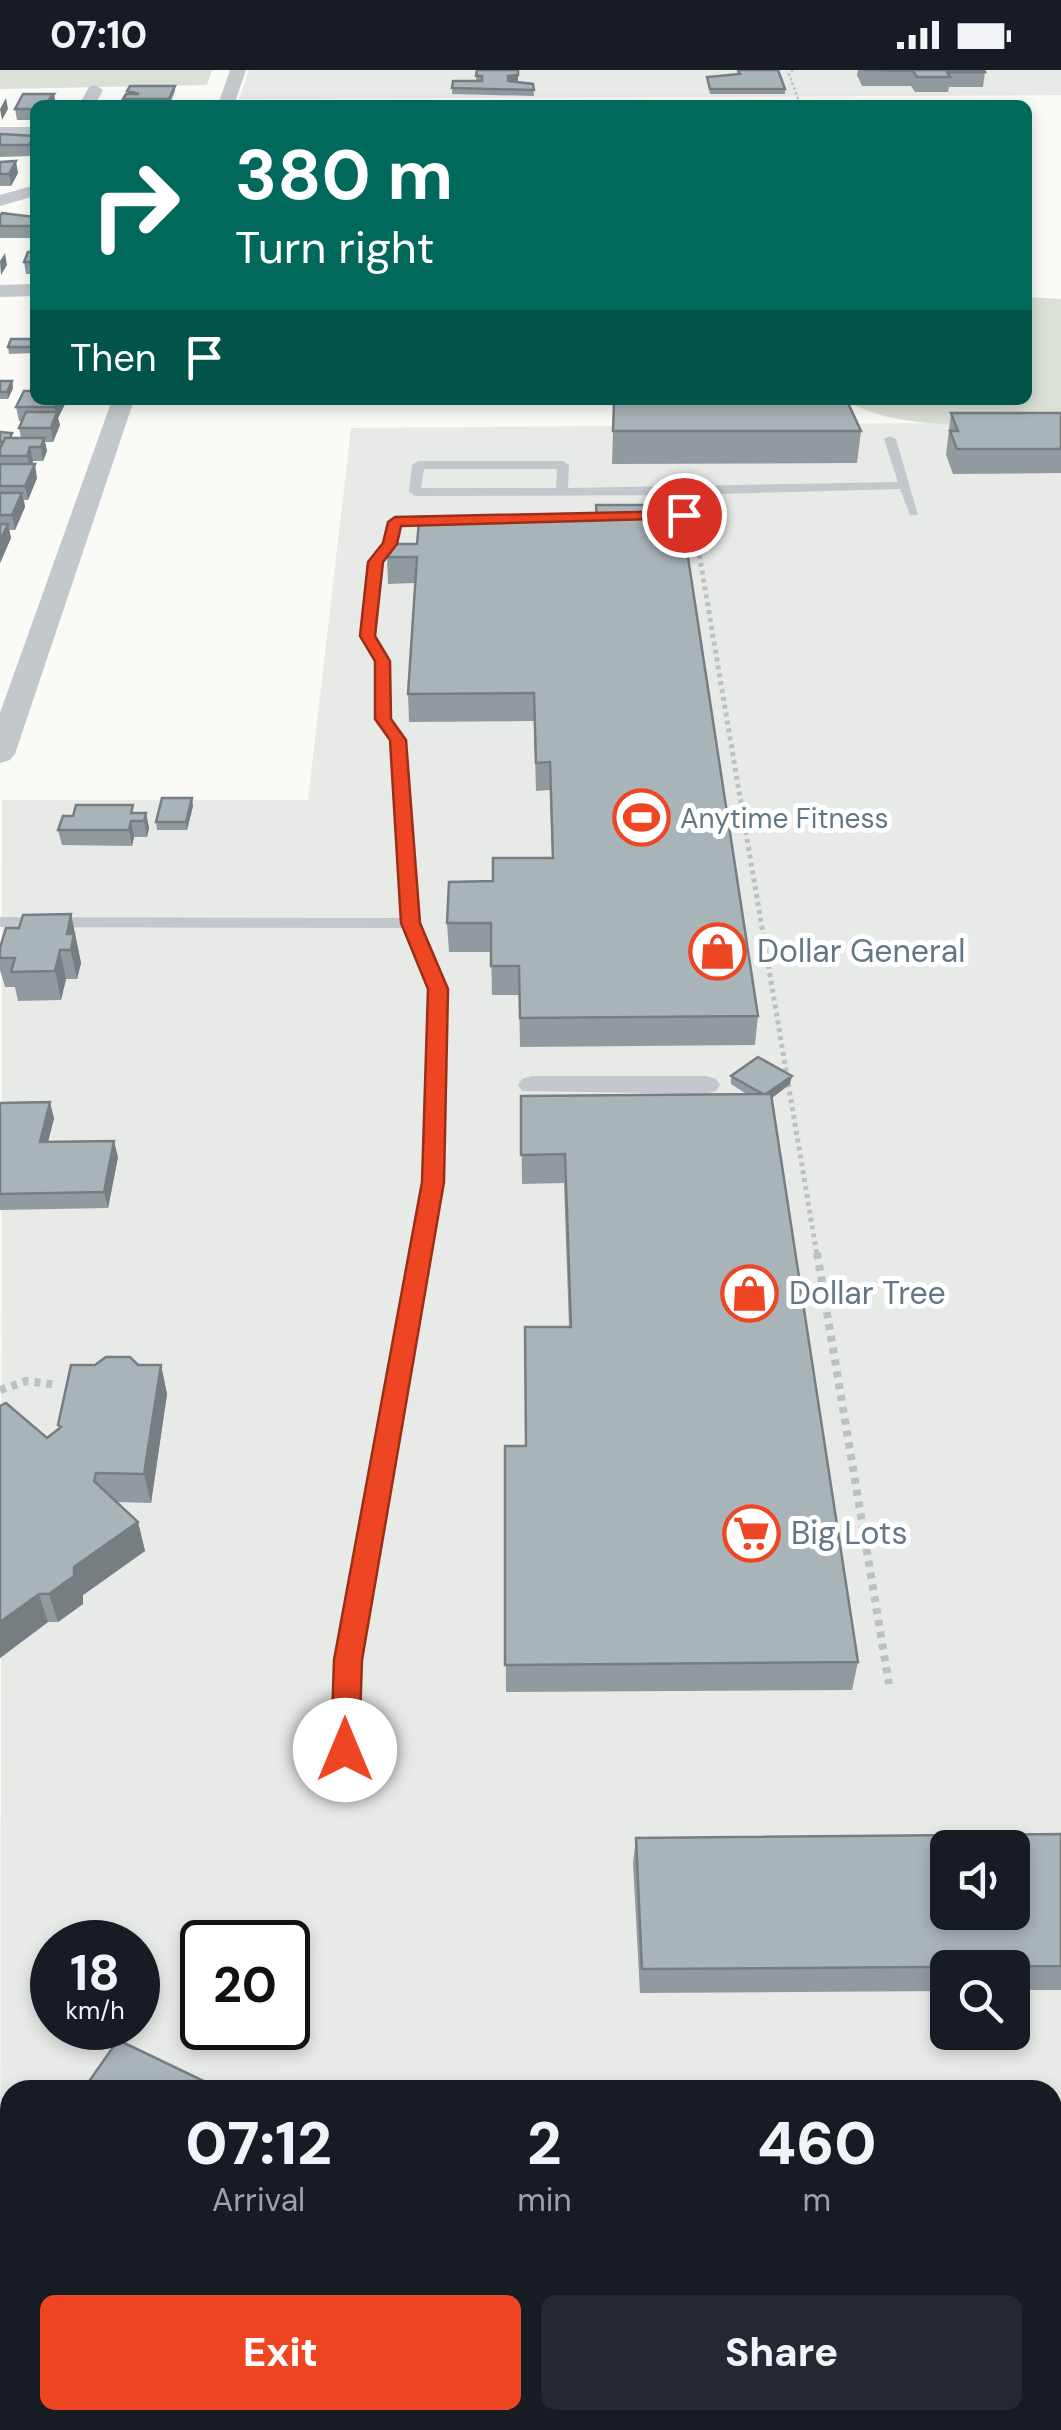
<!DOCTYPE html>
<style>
body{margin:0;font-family:"DM Sans",sans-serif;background:#242831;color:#f1f3f6;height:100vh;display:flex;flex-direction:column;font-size:38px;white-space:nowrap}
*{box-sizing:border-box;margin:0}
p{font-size:32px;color:#9ea1a6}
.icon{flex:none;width:55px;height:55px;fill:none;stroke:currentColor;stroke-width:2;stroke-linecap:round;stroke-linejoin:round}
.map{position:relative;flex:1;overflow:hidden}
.drawer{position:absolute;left:0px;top:2010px;width:1062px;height:350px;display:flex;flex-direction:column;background:#171b24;border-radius:30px 30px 0 0;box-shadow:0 5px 15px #0003}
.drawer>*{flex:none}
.guide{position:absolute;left:30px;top:30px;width:1002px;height:305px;border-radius:15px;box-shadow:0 5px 15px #0003;background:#00695c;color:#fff;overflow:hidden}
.fabs{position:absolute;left:930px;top:1760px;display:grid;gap:20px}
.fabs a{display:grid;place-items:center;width:100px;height:100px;border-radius:15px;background:#171b24;box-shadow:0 5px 15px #0003;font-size:50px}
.speed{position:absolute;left:30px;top:1850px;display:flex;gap:20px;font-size:50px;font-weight:700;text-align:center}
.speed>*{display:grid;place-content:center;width:130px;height:130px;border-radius:50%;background:#171b24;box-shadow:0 5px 15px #0003;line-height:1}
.speed small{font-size:25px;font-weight:400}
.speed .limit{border:5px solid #111;border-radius:15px;background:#fff;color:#111}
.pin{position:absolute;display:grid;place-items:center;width:85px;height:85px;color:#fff;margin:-42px;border:5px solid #fff;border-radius:50%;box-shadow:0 2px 10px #0007}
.me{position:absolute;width:110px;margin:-55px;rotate:0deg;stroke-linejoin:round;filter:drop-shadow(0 0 8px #0008)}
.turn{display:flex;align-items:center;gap:35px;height:210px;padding:0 40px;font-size:45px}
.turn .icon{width:130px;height:130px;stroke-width:2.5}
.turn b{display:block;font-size:70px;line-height:85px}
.then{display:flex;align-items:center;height:95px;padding:0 40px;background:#0003;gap:20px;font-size:38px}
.eta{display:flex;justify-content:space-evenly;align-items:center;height:170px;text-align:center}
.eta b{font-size:60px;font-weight:800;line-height:70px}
.primary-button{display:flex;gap:20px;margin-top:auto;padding:20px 40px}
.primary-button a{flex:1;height:115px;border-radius:15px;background:#ee4623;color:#fff;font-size:40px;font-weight:800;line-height:115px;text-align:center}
.primary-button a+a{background:#242831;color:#f1f3f6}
.status{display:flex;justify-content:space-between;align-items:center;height:70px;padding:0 50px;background:#171b24;direction:ltr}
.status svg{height:28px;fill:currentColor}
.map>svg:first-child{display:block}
.built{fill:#e8eae8;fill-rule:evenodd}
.green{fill:#dae0d6}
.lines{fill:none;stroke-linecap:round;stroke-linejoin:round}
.path-far2{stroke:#bdc1c3;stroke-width:2.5;stroke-dasharray:2.5 2.5;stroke-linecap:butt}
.path-far1{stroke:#bdc1c3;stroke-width:5;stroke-dasharray:4 4;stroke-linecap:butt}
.path{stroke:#bdc1c3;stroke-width:8;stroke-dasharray:6 6;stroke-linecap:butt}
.service{fill:#c3c8cc;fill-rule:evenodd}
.pedestrian{fill:#c3c8cc;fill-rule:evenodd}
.minor{fill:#c3c8cc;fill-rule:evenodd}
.wall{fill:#919b9f}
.shaded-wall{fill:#767e82}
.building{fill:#a9b4b9;stroke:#767e82;stroke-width:2.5;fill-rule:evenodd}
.route{fill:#ee4623;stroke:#9b2e17;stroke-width:2.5}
.labels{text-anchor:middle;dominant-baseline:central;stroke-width:10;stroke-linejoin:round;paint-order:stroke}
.far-poi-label{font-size:28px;fill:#637884;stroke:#fff;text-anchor:start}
.poi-label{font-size:32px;fill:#637884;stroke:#fff;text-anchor:start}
</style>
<div class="status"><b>07:10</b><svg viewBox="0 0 49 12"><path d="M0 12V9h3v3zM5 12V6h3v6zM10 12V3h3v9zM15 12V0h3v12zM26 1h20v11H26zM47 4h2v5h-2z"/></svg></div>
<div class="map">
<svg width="1061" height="2360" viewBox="0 0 1061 2360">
<rect width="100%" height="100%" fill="#fafaf7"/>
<!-- built -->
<path class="built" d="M249,0H1061V25L239,29Z
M1061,352V2360H0L2,730H308L351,358ZM948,1778H1012V1842H948ZM52,1872H138V1958H52ZM202,1872H288V1958H202ZM948,1898H1012V1962H948ZM10,2020H1052V2350H10Z"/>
<!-- green -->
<path class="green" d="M0,0H212L207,15L0,19Z
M1028,227L1061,229V352C1000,353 907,363 853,334L855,330H1028Z"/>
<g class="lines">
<!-- path-far2 -->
<path class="path-far2" d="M793,0L789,4L798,29"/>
<!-- path-far1 -->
<path class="path-far1" d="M698,477L817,1185"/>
<!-- path -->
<path class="path" d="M817,1183L889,1614
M0,1320L26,1311L58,1315"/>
<!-- service -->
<path class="service" d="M890,366L896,369L918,445H910L900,419L718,424L719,445L655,452L649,448L651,445L708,439L706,425L415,426L409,422L412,395L418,391H563L569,395L568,418L898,412L884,369ZM424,399H557L556,418H421Z
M625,445V451L621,452L400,455L396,473L381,492L375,566L389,591L390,649L405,670L418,853L447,919L443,1112L360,1590L358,1679L354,1687L345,1690L336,1687L332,1679L336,1590L423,1112L429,919L404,858L0,857V847L401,848L391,670L376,649L375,591L361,566L369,492L384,473L389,451L395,447Z"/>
<!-- pedestrian -->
<path class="pedestrian" d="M532,1006H706L716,1009L720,1015L716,1021L706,1024L522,1021L518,1015L522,1009Z"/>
<!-- minor -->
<path class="minor" d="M230,0H246L234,35H218Z
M95,15L103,20L95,35H79L89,17Z
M0,57H35V67H0Z
M35,115V126L0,136V125Z
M35,214V226L0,227V215Z
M112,330H134L15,684L10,690L0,693V643Z"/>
</g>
<!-- wall -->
<path class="wall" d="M477,0H518V11H510L533,14L534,26L452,24L453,11H476Z
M737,0H778L785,19V24H710L707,7L738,5Z
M858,0H984L985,2L983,17H949L948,22H915L911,16H862L857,5Z
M175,16V21L170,34L123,35V29L127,24V21Z
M54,24L56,34L35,35V50H17L15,39Z
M0,64L34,66L35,78L31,86L0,87Z
M0,92L18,103L11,116H0Z
M0,146L35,147V168H0Z
M35,182V204H26L24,192Z
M34,269L35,276L32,283L9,284L8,277Z
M0,311H12L13,318L8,329H0Z
M614,333L861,361L857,393L612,394Z
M65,334L58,348L60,355L53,372H45L47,381L43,391H33L32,394L37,408L28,430H24L25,437L15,460H9L11,468L0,493V362L13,368H21L19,358L22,351H19L16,337Z
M951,343H1061V403L953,404L946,385Z
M596,435L758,946L755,975L520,977L519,925H492L491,882H449L447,853L493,811L552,788L550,720L536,721L534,651L409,652L408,624L415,513L388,514L387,487L417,474L595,450Z
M193,736L187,760H157L156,752Z
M134,743H146L149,758L147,767H134L132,776L62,775L58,760Z
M71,844L81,893L77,909H66L61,930L18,931L15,917H5L0,900V878L19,858Z
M731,1006L790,1014L772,1028L858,1592L852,1620L506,1622L505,1376H526L569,1257L564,1113L522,1114L521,1026L748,1025L731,1014Z
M0,1033L54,1048L48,1072L118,1087L108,1138L0,1140Z
M138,1295H161L167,1324L151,1433L117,1432L138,1452L145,1481L83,1525V1534L58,1552H48L0,1588V1336L47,1368L59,1359L58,1355Z
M1061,1764V1920H1012V1898H948V1921L640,1923L633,1793L636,1768Z"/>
<!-- shaded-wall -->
<path class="shaded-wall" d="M518,5V11L508,12V6Z
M54,24L55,35H44Z
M6,28L8,39L2,50L0,39Z
M34,66L35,78L31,86L29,75Z
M16,91L18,103L11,116L9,104Z
M5,183L7,195L1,205L0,191Z
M12,311L13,318L8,329L7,322Z
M58,330H64L65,334L58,348L60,355L53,372L51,358L56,345L55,337Z
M44,368L47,381L43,391L41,377Z
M30,377L33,391L30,399L27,386Z
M35,394L37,408L28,430L25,416Z
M22,423L25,437L15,460L12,445Z
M8,454L11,468L0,493V471Z
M192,728L193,736L187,760L186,752Z
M146,743L149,758L147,767L144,751Z
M131,751L134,767L132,776L129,760Z
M71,844L81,893L77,909L67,864Z
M60,880L66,909L61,930L55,901Z
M792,1006L790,1014L764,1034L765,1026Z
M50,1032L54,1048L44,1088L40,1072Z
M114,1071L118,1087L108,1138L104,1122Z
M161,1295L167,1324L151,1433L144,1404Z
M138,1452L145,1481L83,1525V1534L58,1552L49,1524L74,1497Z
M39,1524L48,1552L0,1588V1552Z
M68,2350H92L84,2360H61Z"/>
<!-- building -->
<path class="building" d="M477,0H518V5L508,6V11L533,14L534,20L452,18L453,11H482V6H476Z
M738,0H778L785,19H710L707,7L740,4Z
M863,0H984L985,2H947L950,7H917L913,1Z
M130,16H175L169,29H123L126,24H139L127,21Z
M23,24H54L44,35H35V39H15Z
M0,64L34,66L29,75H0Z
M16,91L9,104H0V92Z
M2,143L35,147V156H0V146Z
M28,182H35V192H24Z
M11,269H34L30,277H8Z
M0,311H12L7,322H0Z
M24,321H35V330H58L55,337H16Z
M614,333H848L861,361H613Z
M26,342H57L51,358H19Z
M951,343H1061V379H957L950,361H958Z
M0,362L12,363L10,368H5L3,372H0Z
M5,368H44L41,377H30L27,386H0V379Z
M0,394H35L25,416H0Z
M0,423H22L12,445H0Z
M596,435H680L758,946L520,948L519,896H491V853H447L449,812L493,811V788H553L550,692L536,693L534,623L408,624L417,487H387L388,474H417L419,451L597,450Z
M0,454H8L0,471Z
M162,728H192L186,752H156Z
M76,735H133L131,743H146L144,751H131L129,760H58L63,746H73Z
M71,844L67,864H74L71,880H60L55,901L11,902L15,888H0V878L6,858H19L23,845Z
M758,987L792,1006L766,1024H763L731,1006Z
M771,1024L858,1592L505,1595V1376H526L525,1257H571L565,1084L521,1085V1026Z
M50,1032L40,1072L114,1071L104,1122L0,1124V1033Z
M106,1287H130L138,1295H161L144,1404L96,1403L94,1411L138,1452L74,1497V1506L49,1524H39L0,1552V1336L6,1333L47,1368L61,1357L58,1355L71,1295H95Z
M1061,1764V1896L642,1899L636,1768ZM948,1778H1012V1842H948Z
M118,1970L216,2017L215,2020H83Z
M10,2103V2350H68L61,2360H0V2111Z"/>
<!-- route -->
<path class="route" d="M684,441L689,442V448L401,456L397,474L383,492L375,566L390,591L391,649L406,670L420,853L448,919L444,1112L362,1590L359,1680L355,1689L345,1692L335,1689L331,1680L334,1590L422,1112L428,919L401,853L390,670L375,649V591L360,566L368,492L383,473L388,452L395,447Z"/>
<!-- icons -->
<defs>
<symbol id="stadium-ring" viewBox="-11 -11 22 22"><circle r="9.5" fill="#fff" stroke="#ee4623" stroke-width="1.5"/><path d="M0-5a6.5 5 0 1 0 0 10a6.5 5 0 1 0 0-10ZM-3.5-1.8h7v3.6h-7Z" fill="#ee4623"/></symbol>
<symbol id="shop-ring" viewBox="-11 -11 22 22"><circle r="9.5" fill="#fff" stroke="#ee4623" stroke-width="1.5"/><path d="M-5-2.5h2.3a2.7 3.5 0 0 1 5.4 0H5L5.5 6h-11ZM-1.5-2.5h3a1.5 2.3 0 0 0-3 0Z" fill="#ee4623"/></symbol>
<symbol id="supermarket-ring" viewBox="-11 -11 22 22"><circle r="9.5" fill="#fff" stroke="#ee4623" stroke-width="1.5"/><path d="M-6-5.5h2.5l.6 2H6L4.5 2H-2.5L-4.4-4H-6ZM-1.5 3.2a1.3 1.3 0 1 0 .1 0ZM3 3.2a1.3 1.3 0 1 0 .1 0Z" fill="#ee4623"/></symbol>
</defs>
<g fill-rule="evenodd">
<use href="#stadium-ring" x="610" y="716" width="63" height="63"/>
<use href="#shop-ring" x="686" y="850" width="63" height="63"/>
<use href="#shop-ring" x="718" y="1192" width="63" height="63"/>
<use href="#supermarket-ring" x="720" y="1432" width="63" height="63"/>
</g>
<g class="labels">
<!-- far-poi labels -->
<g class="far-poi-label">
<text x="680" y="748">Anytime Fitness</text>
</g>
<!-- poi labels -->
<g class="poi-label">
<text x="757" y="881">Dollar General</text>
<text x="789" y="1223">Dollar Tree</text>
<text x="791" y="1463">Big Lots</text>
</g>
</g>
</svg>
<div class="fabs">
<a><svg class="icon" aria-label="sound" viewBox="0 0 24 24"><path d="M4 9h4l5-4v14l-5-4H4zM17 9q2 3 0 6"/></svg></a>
<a><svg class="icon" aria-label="search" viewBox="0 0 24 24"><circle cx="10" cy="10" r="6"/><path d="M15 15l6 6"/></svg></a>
</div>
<div class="speed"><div>18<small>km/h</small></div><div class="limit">20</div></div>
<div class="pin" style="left:684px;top:445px;background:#d93025"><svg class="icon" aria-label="arrive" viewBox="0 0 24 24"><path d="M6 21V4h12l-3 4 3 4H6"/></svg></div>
<svg class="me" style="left:345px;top:1680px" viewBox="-20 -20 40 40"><circle r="19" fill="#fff"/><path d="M0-13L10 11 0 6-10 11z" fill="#ee4623"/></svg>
<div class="guide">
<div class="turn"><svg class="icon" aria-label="right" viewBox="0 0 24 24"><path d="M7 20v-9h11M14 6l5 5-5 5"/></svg><div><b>380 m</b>Turn right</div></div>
<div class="then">Then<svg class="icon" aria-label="arrive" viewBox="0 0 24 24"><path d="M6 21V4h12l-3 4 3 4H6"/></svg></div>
</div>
<section class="drawer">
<div class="eta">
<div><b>07:12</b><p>Arrival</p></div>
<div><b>2</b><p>min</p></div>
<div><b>460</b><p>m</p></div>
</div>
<div class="primary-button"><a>Exit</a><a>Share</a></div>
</section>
</div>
